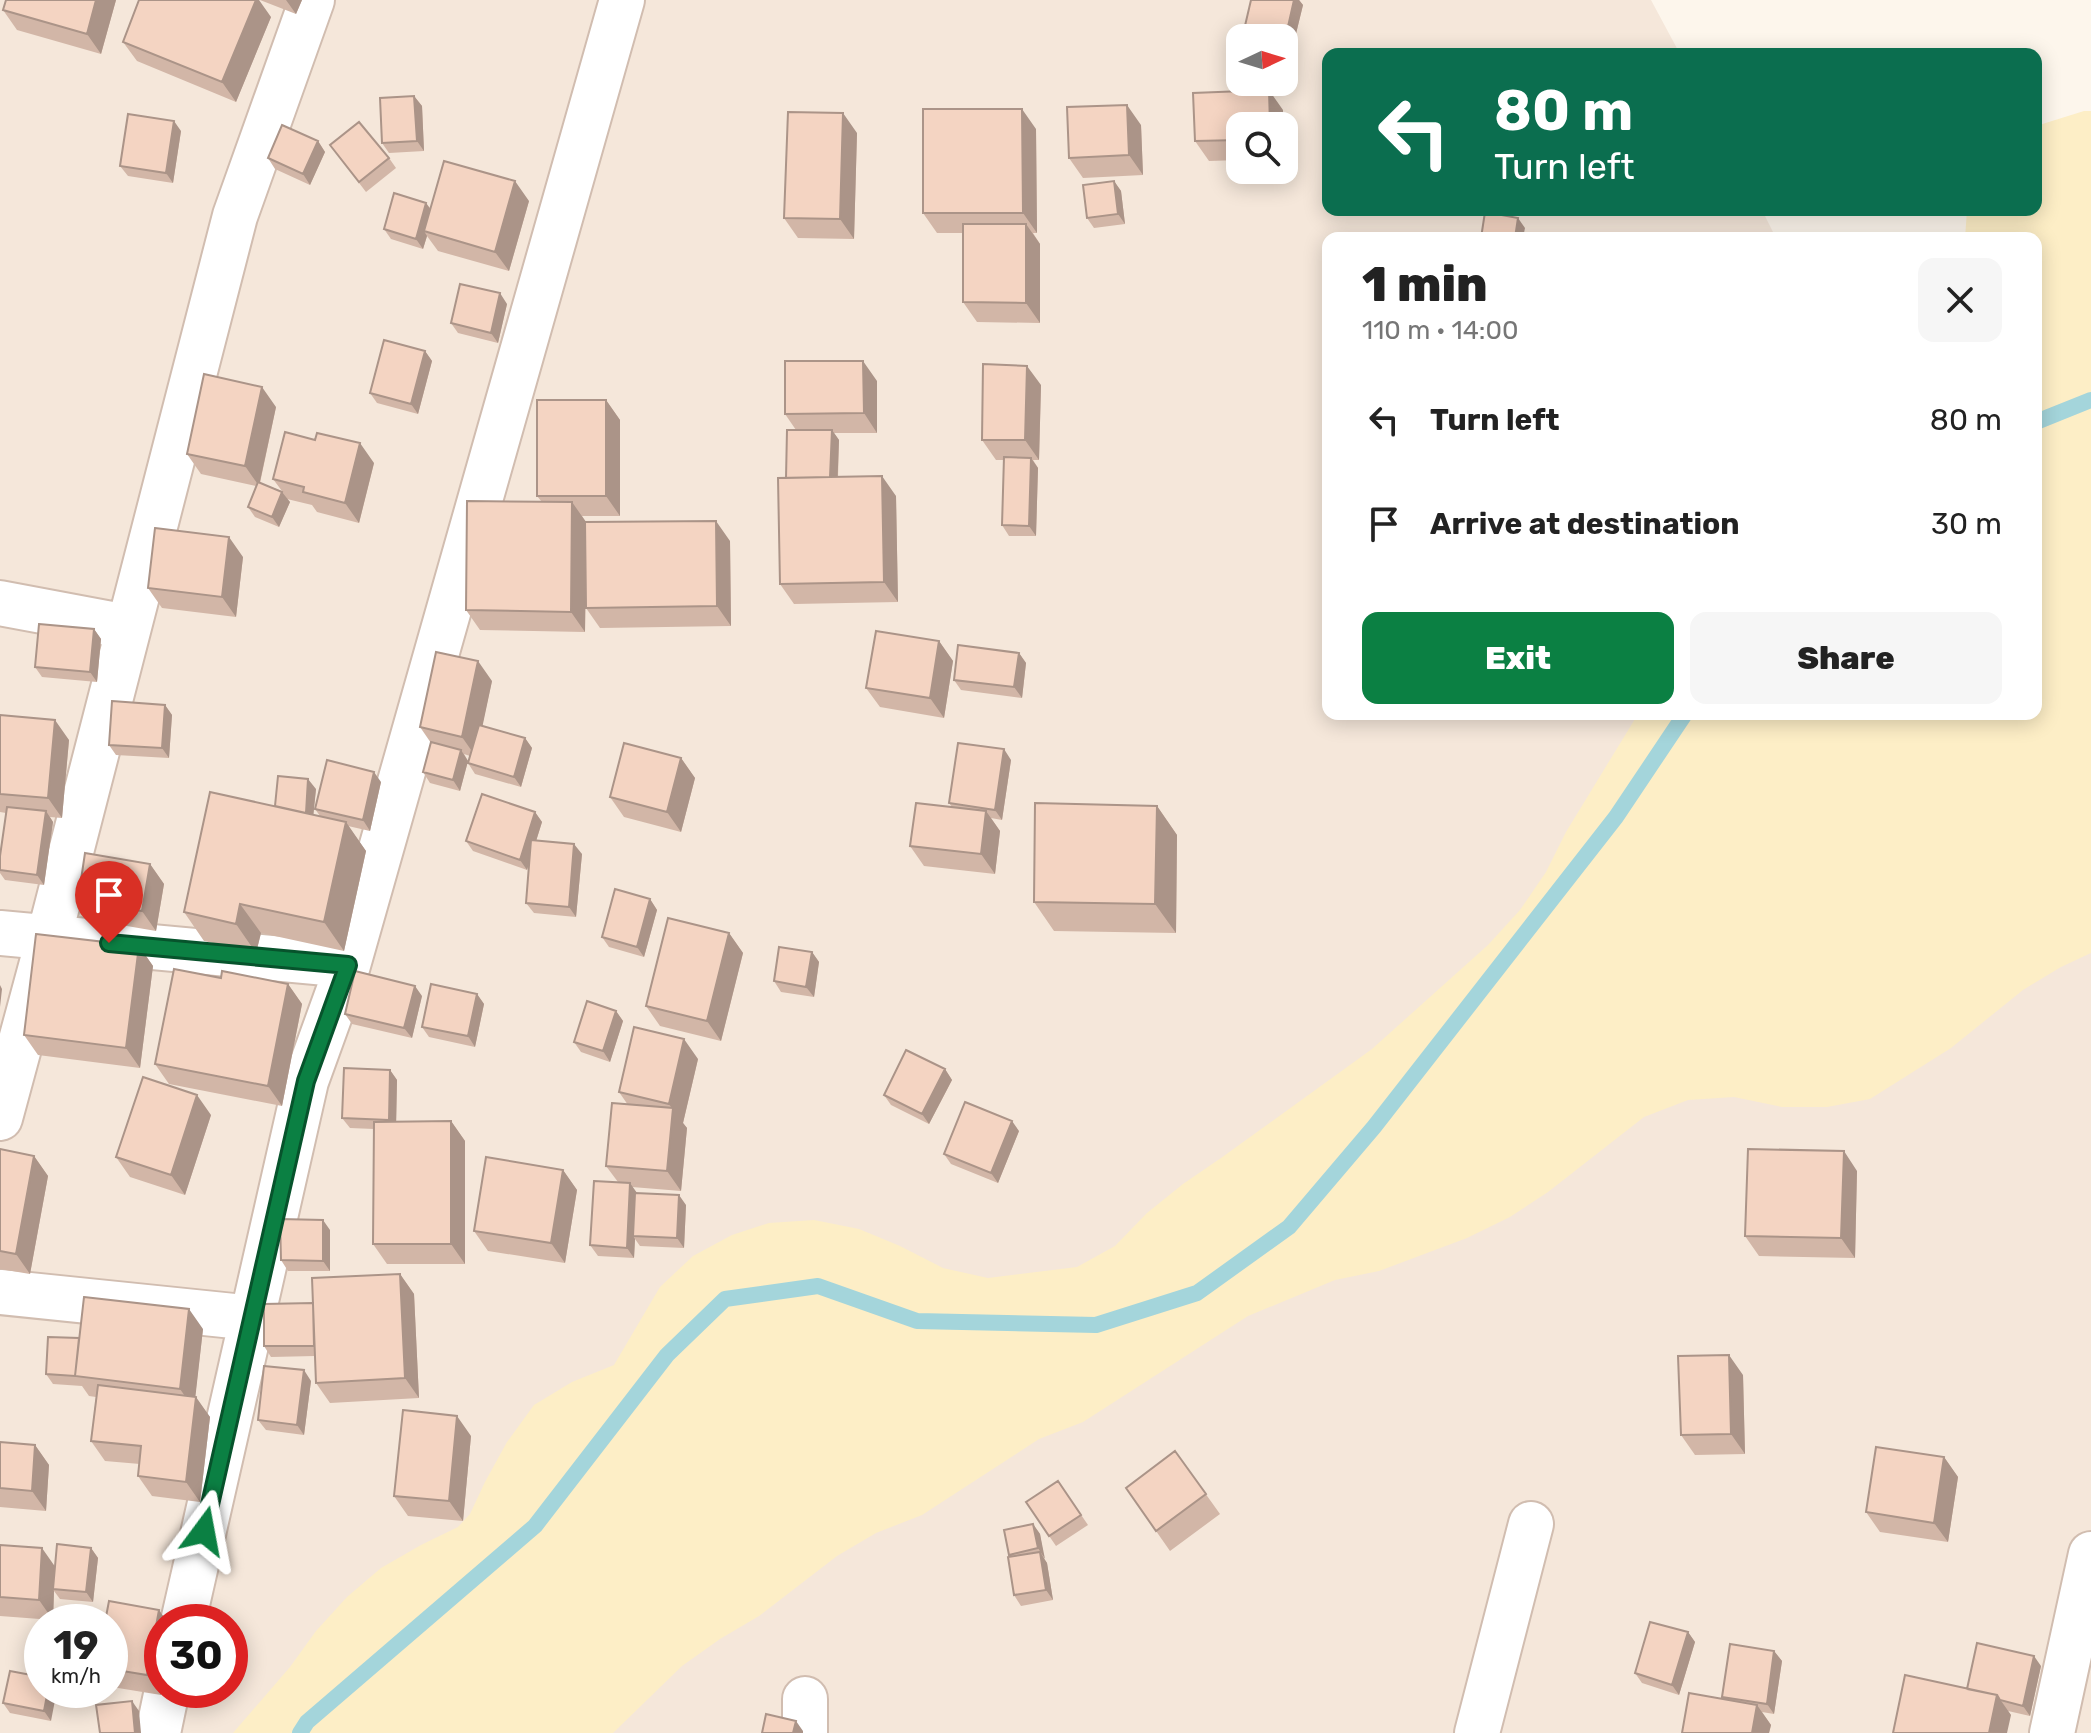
<!DOCTYPE html>
<meta charset="utf-8">
<style>
body{margin:0;font-family:Rubik,sans-serif;background:#f6f6f6;color:#222;height:100vh;display:flex;flex-direction:column;font-size:30px;white-space:nowrap}
*{box-sizing:border-box;margin:0}
p{font-size:26px;color:#767676}
.icon{flex:none;width:44px;height:44px;fill:none;stroke:currentColor;stroke-width:2;stroke-linecap:round;stroke-linejoin:round}
.map{position:relative;flex:1;overflow:hidden}
.sheet{position:absolute;left:1322px;top:232px;width:720px;height:488px;display:flex;flex-direction:column;background:#fff;border-radius:16px;box-shadow:0 4px 20px #0003}
.sheet>*{flex:none}
.banner{position:absolute;left:1322px;top:48px;width:720px;height:168px;border-radius:16px;box-shadow:0 4px 20px #0003;background:#0b6e4f;color:#fff;overflow:hidden}
.needle{width:52px;rotate:86deg}
.fabs{position:absolute;left:1226px;top:24px;display:grid;gap:16px}
.fabs a{display:grid;place-items:center;width:72px;height:72px;border-radius:16px;background:#fff;box-shadow:0 4px 20px #0003;font-size:40px}
.speed{position:absolute;left:24px;top:1604px;display:flex;gap:16px;font-size:40px;font-weight:700;text-align:center}
.speed>*{display:grid;place-content:center;width:104px;height:104px;border-radius:50%;background:#fff;box-shadow:0 4px 20px #0003;line-height:1}
.speed small{font-size:20px;font-weight:400}
.speed .limit{border:12px solid #d22;background:#fff;color:#111}
.pin{position:absolute;display:grid;place-items:center;width:68px;height:68px;color:#fff;margin:-82px -34px;border-radius:50% 50% 50% 0;rotate:-45deg;box-shadow:0 0 8px #0007}
.pin .icon{rotate:45deg}
.me{position:absolute;width:88px;margin:-44px;rotate:13deg;stroke-linejoin:round;filter:drop-shadow(0 0 6px #0008)}
.turn{display:flex;align-items:center;gap:28px;height:168px;padding:0 40px;font-size:36px}
.turn .icon{width:104px;height:104px;stroke-width:2.5}
.turn b{display:block;font-size:56px;line-height:68px}
.round{display:grid;place-items:center;flex:none;width:84px;height:84px;border-radius:16px;background:#f6f6f6}
.headline{display:flex;align-items:center;justify-content:space-between;height:136px;padding:0 40px}
h1{font-size:48px;font-weight:800;line-height:60px}
.action{display:flex;gap:16px;margin-top:auto;padding:16px 40px}
.action a{flex:1;height:92px;border-radius:16px;background:#0b8043;color:#fff;font-size:32px;font-weight:800;line-height:92px;text-align:center}
.action a+a{background:#f6f6f6;color:#222}
ul{padding:0;list-style:none}
li{display:flex;align-items:center;gap:24px;height:104px;padding:0 40px}
li div{flex:1}
li b{display:block;font-size:30px}
li em{font-style:normal}
.map>svg:first-child{display:block}
.residential{fill:#f5e7da;fill-rule:evenodd}
.sand{fill:#fdeec6}
.lines{fill:none;stroke-linecap:round;stroke-linejoin:round}
.stream{stroke:#a4d5db;stroke-width:16}
.minor-casing{stroke:#d1bdb0;stroke-width:48}
.minor{stroke:#fff;stroke-width:44}
.wall{fill:#d2b6a7}
.shaded-wall{fill:#ab9488}
.building{fill:#f4d4c2;stroke:#ab9488;stroke-width:2}
.route-casing{stroke:#07532c;stroke-width:20}
.route{stroke:#0b8043;stroke-width:14}
</style>
<div class="map">
<svg width="2091" height="1733" viewBox="0 0 2091 1733">
<rect width="100%" height="100%" fill="#fdf6ec"/>
<!-- residential -->
<path class="residential" d="M0,0H1651L1680,54H1328V210H1762L1776,238H1328V714H2036L2091,775V1733H0ZM1240,38H1284V82H1240ZM1240,126H1284V170H1240ZM42,1622H110V1690H42ZM162,1622H230V1690H162Z"/>
<!-- sand -->
<path class="sand" d="M2084,111H2091V953L2061,967L2023,990L1951,1048L1870,1099L1827,1107H1782L1734,1097L1688,1100L1644,1117L1548,1192L1510,1217L1467,1238L1379,1271L1335,1280L1248,1316L1083,1422L1039,1439L922,1515L876,1533L837,1556L759,1616L720,1639L682,1666L613,1733H233L290,1667L316,1631L347,1597L381,1568L421,1545L458,1527L470,1514L485,1482L507,1442L534,1405L572,1382L614,1365L660,1287L693,1256L732,1235L769,1223L814,1220L859,1229L900,1246L943,1268L988,1278L1077,1267L1115,1246L1147,1213L1183,1184L1221,1158L1372,1049L1488,945L1520,910L1546,872L1566,832L1638,714H2036V238H1965L1967,210H2036V126Z"/>
<g class="lines">
<!-- stream -->
<path class="stream" d="M2036,422L2091,400
M300,1733L307,1722L535,1526L667,1355L725,1299L818,1286L917,1321L1096,1325L1197,1293L1289,1227L1374,1127L1616,817L1685,714"/>
<defs>
<path id="minor" d="M0,603L128,627
M0,933L348,965
M0,1118L49,937L235,216L312,0
M0,1292L253,1318
M183,1622L306,1081L348,965L622,0
M805,1699V1733
M158,1733L167,1690
M1477,1733L1531,1524
M2052,1733L2091,1554"/>
</defs>
<!-- minor casing -->
<use href="#minor" class="minor-casing"/>
<!-- minor -->
<use href="#minor" class="minor"/>
</g>
<!-- wall -->
<path class="wall" d="M6,0H116L101,54L17,30L3,10Z
M260,0H302L296,14Z
M1251,0H1299L1303,5L1292,50L1284,48V38H1250L1244,30Z
M271,17L236,102L137,61L123,42Z
M414,96L422,106L424,151L389,153L382,143Z
M1283,110V126H1240V160L1209,161L1195,141Z
M1141,125L1143,175L1083,178L1069,158Z
M1036,129L1037,233H1033L1040,244V323L977,322L963,302V233H937L923,213Z
M181,131L173,183L128,176L120,166Z
M857,133L854,239L798,238L784,218Z
M318,141L325,152L310,185L275,169L268,158Z
M330,145L389,158L396,168L366,192Z
M1114,181L1121,191L1125,224L1094,228L1087,218Z
M529,201L509,271L438,251L427,236L423,249L391,239L384,229L426,203L430,208Z
M507,304L498,343L458,333L451,323Z
M425,351L432,361L418,414L377,403L370,393Z
M877,381V433H834L839,440L838,477L896,496L898,602L794,604L780,584L786,478L796,430L785,414Z
M1041,385L1039,460H1033L1038,468L1036,536H1009L1002,525L1004,460H996L982,440Z
M606,400L620,420V516H582L586,522L730,541L731,626L600,628L586,608V577L585,632L480,630L466,610L542,502L537,496Z
M276,407L260,483L282,491L273,479L374,463L359,523L317,512L312,505L287,499L290,502L279,527L255,517L248,507L256,486L201,474L187,454Z
M243,557L236,617L162,608L148,588Z
M94,629L101,639L97,682L42,677L35,667Z
M939,641L953,661L944,718L880,707L866,688Z
M1019,653L1026,663L1022,698L961,690L954,680Z
M492,681L482,726L525,738L532,748L521,787L475,774L468,763L470,756L464,754L468,761L460,791L430,783L423,772L431,743L420,727Z
M165,705L172,715L169,758L116,755L109,745Z
M0,715L69,740L62,818L50,817L53,822L44,885L5,880L0,873V856L6,813L0,812Z
M681,758L695,778L681,832L624,817L610,797Z
M1011,760L1002,820L991,818L1000,831L995,874L924,866L910,846L952,807L949,803Z
M381,782L370,831L348,826L366,851L344,951L261,933L256,953L204,941L184,912L275,806L316,789L313,815L320,816L315,809Z
M1157,806L1177,835L1176,933L1054,931L1034,902Z
M535,812L542,822L536,841L582,854L576,917L534,913L526,903L530,862L527,870L473,851L466,841Z
M150,864L164,884L156,931L92,920L78,900Z
M650,899L657,910L644,957L609,947L602,937Z
M729,933L743,953L721,1041L660,1026L646,1006Z
M139,946L153,966L140,1068L38,1055L24,1035Z
M812,952L819,962L814,997L781,992L774,981Z
M221,978L288,984L302,1004L282,1106L169,1084L155,1064Z
M477,994L484,1004L475,1047L429,1037L422,1027Z
M422,996L412,1038L352,1024L345,1014Z
M616,1011L623,1021L610,1062L581,1052L574,1042Z
M698,1059L683,1123L687,1128L681,1191L632,1187L637,1193L686,1205L684,1248L640,1246L635,1239L634,1258L598,1256L590,1245L618,1182L606,1166L628,1105L619,1092Z
M945,1069L952,1080L929,1124L891,1105L884,1095Z
M390,1070L397,1080L396,1122L451,1121L465,1141V1264H387L373,1244L374,1129L350,1128L342,1118Z
M211,1115L185,1195L130,1177L116,1157Z
M1019,1131L998,1183L951,1164L944,1154Z
M0,1149L34,1156L48,1176L30,1274L0,1269Z
M563,1170L577,1190L565,1263L488,1251L474,1231Z
M1857,1171L1855,1258L1759,1256L1745,1236Z
M330,1230V1271H288L281,1260Z
M400,1274L414,1294L419,1398L330,1403L316,1383L315,1356L271,1357L264,1346L313,1303Z
M203,1329L195,1397L210,1417L200,1502L152,1496L138,1476L140,1464L105,1461L91,1441L96,1397L89,1396L82,1386L53,1384L46,1374L79,1338Z
M1743,1375L1745,1454L1695,1455L1681,1435Z
M311,1381L304,1435L266,1430L258,1420Z
M471,1436L463,1521L408,1516L394,1496Z
M0,1442L35,1445L49,1465L46,1511L0,1507Z
M1175,1451L1220,1514L1170,1551L1126,1488Z
M1944,1457L1958,1477L1948,1542L1880,1532L1866,1512Z
M1058,1481L1088,1525L1056,1546L1026,1502Z
M1033,1524L1040,1534L1044,1559L1047,1563L1053,1600L1021,1606L1014,1595L1011,1557L1009,1555Z
M0,1545L55,1567L91,1548L98,1558L93,1602L60,1599L54,1591L53,1620L0,1616Z
M159,1610L167,1622H162L161,1695L112,1687L110,1684V1622Z
M1688,1632L1695,1642L1679,1695L1642,1683L1635,1673Z
M1774,1651L1782,1661L1774,1714L1762,1712L1771,1725L1769,1733H1682L1724,1699L1722,1697Z
M2041,1666L2030,1716L2008,1711L2011,1715L1967,1689Z
M42,1677L51,1721L10,1713L3,1703Z"/>
<!-- shaded-wall -->
<path class="shaded-wall" d="M96,0H116L101,54L87,34Z
M256,0H259L271,17L236,102L222,82Z
M286,0H302L296,14Z
M1294,0H1299L1303,5L1292,50L1285,40Z
M1269,90L1283,110V126H1270Z
M414,96L422,106L424,151L417,141Z
M1127,105L1141,125L1143,175L1129,155Z
M1022,109L1036,129L1037,233L1023,213Z
M843,113L857,133L854,239L840,219Z
M174,121L181,131L173,183L166,173Z
M318,141L325,152L310,185L303,174Z
M515,181L529,201L509,271L495,252Z
M1114,181L1121,191L1125,224L1118,214Z
M426,203L433,213L424,231L427,236L423,249L416,239Z
M1518,218L1525,228L1523,238H1515Z
M1026,224L1040,244V323L1026,303Z
M500,293L507,304L498,343L491,333Z
M425,351L432,361L418,414L411,404Z
M863,361L877,381V433L864,413Z
M1027,366L1041,385L1039,460L1025,440Z
M262,387L276,407L259,486L245,466Z
M606,400L620,420V516L606,496Z
M832,430L839,440L837,493L830,483Z
M360,443L374,463L359,523L345,503Z
M1031,458L1038,468L1036,536L1029,526Z
M882,476L896,496L898,602L884,582Z
M282,492L290,502L279,527L272,517Z
M572,502L586,522L585,632L571,612Z
M716,521L730,541L731,626L717,606Z
M229,537L243,557L236,617L222,597Z
M94,629L101,639L97,682L90,672Z
M939,641L953,661L944,718L930,698Z
M1019,653L1026,663L1022,698L1014,687Z
M478,661L492,681L476,757L462,737Z
M165,705L172,715L169,758L162,748Z
M55,720L69,740L62,818L48,798Z
M525,738L532,748L521,787L514,777Z
M1004,749L1011,760L1002,820L995,810Z
M461,750L468,761L460,791L453,780Z
M681,758L695,778L681,832L667,812Z
M374,772L381,782L370,831L363,820Z
M308,779L316,789L312,829L305,818Z
M1157,806L1177,835L1176,933L1155,904Z
M46,811L53,822L44,885L37,875Z
M986,811L1000,831L995,874L981,854Z
M535,812L542,822L527,870L520,860Z
M346,822L366,851L344,951L324,922Z
M574,844L582,854L576,917L569,907Z
M150,864L164,884L156,931L142,911Z
M650,899L657,910L644,957L637,947Z
M240,904L261,933L256,953L236,924Z
M729,933L743,953L721,1041L707,1021Z
M139,946L153,966L140,1068L126,1048Z
M812,952L819,962L814,997L806,987Z
M288,984L302,1004L282,1106L268,1086Z
M0,985L2,989L0,1007Z
M415,986L422,996L412,1038L404,1028Z
M477,994L484,1004L475,1047L468,1036Z
M616,1011L623,1021L610,1062L603,1051Z
M684,1039L698,1059L683,1123L687,1128L681,1191L667,1171L673,1110L669,1104Z
M945,1069L952,1080L929,1124L922,1114Z
M390,1070L397,1080L396,1130L389,1120Z
M197,1095L211,1115L185,1195L171,1175Z
M451,1121L465,1141V1264L451,1244Z
M1012,1121L1019,1131L998,1183L991,1173Z
M1844,1151L1857,1171L1855,1258L1841,1238Z
M34,1156L48,1176L30,1274L16,1254Z
M563,1170L577,1190L565,1263L551,1243Z
M630,1183L637,1193L633,1236L635,1239L634,1258L627,1248Z
M679,1195L686,1205L684,1248L677,1238Z
M323,1220L330,1230V1271L323,1261Z
M400,1274L414,1294L419,1398L405,1378Z
M189,1309L203,1329L194,1409L180,1389Z
M1729,1355L1743,1375L1745,1454L1731,1434Z
M304,1370L311,1381L304,1435L297,1425Z
M196,1397L210,1417L200,1502L186,1482Z
M457,1416L471,1436L463,1521L449,1501Z
M35,1445L49,1465L46,1511L32,1491Z
M1944,1457L1958,1477L1948,1542L1934,1523Z
M1033,1524L1040,1534L1045,1559L1038,1548Z
M42,1548L56,1568L53,1589L54,1591L53,1620L39,1600Z
M91,1548L98,1558L93,1602L86,1592Z
M1040,1552L1047,1563L1053,1600L1046,1590Z
M159,1610L167,1622H162L161,1695L147,1675Z
M1688,1632L1695,1642L1679,1695L1672,1685Z
M1774,1651L1782,1661L1774,1714L1767,1704Z
M2034,1656L2041,1666L2030,1716L2023,1706Z
M48,1690H57L51,1721L44,1711Z
M1997,1695L2011,1715L2007,1733H1989Z
M132,1701L139,1711L141,1733H135Z
M1757,1705L1771,1725L1769,1733H1752Z
M796,1721L803,1731V1733H793Z"/>
<!-- building -->
<path class="building" d="M6,0H96L87,34L3,10Z
M139,0H256L222,82L123,42Z
M1251,0H1294L1285,40L1284,38H1276L1244,30Z
M1520,52V54H1492V53Z
M1269,90L1270,126H1240V140L1195,141L1193,93Z
M414,96L417,141L382,143L380,98Z
M1127,105L1129,155L1069,158L1067,107Z
M923,109H1022L1023,213H923Z
M788,112L843,113L840,219L784,218Z
M128,114L174,121L166,173L120,166Z
M359,122L389,158L359,182L330,145Z
M282,125L318,141L303,174L268,158Z
M444,161L515,181L495,252L424,231Z
M1114,181L1118,214L1087,218L1083,185Z
M394,193L426,203L416,239L384,229Z
M1485,212L1518,218L1515,238H1481Z
M963,224H1026V303L963,302Z
M460,284L500,293L491,333L451,323Z
M384,340L425,351L411,404L370,393Z
M785,361H863L864,413L785,414Z
M983,364L1027,366L1025,440H982Z
M204,374L262,387L245,466L187,454Z
M537,400H606V496H537Z
M787,430H832L830,477L786,478Z
M285,432L315,440L317,433L360,443L345,503L303,492L304,487L273,479Z
M1004,457L1031,458L1029,526L1002,525Z
M882,476L884,582L780,584L778,478Z
M258,482L282,492L272,517L248,507Z
M467,501L572,502L571,612L466,610Z
M716,521L717,606L586,608L585,522Z
M155,528L229,537L222,597L148,588Z
M39,624L94,629L90,672L35,667Z
M876,631L939,641L930,698L866,688Z
M958,645L1019,653L1014,687L954,680Z
M436,652L478,661L462,737L420,727Z
M112,701L165,705L162,748L109,745Z
M0,715L55,720L48,798L0,794Z
M479,725L525,738L514,777L468,763Z
M431,742L461,750L453,780L423,772Z
M624,743L681,758L667,812L610,797Z
M958,743L1004,749L995,810L949,803Z
M327,760L374,772L363,820L315,809Z
M278,776L308,779L306,813L275,806Z
M210,792L346,822L324,922L240,904L236,924L184,912Z
M482,794L535,812L520,860L466,841Z
M916,803L986,811L981,854L910,846Z
M1035,803L1157,806L1155,904L1034,902Z
M7,807L46,811L37,875L0,870V856Z
M531,840L574,844L569,907L526,903Z
M85,853L150,864L142,911L78,900Z
M615,889L650,899L637,947L602,937Z
M668,918L729,933L707,1021L646,1006Z
M36,934L139,946L126,1048L24,1035Z
M779,947L812,952L806,987L774,981Z
M174,969L221,978L222,971L288,984L268,1086L155,1064Z
M355,971L415,986L404,1028L345,1014Z
M431,984L477,994L468,1036L422,1027Z
M587,1001L616,1011L603,1051L574,1042Z
M634,1027L684,1039L669,1104L619,1092Z
M906,1050L945,1069L922,1114L884,1095Z
M344,1068L390,1070L389,1120L342,1118Z
M143,1077L197,1095L171,1175L116,1157Z
M965,1102L1012,1121L991,1173L944,1154Z
M612,1103L673,1108L667,1171L606,1166Z
M451,1121V1244H373L374,1122Z
M0,1149L34,1156L16,1254L0,1251Z
M1748,1149L1844,1151L1841,1238L1745,1236Z
M486,1157L563,1170L551,1243L474,1231Z
M594,1181L630,1183L627,1248L590,1245Z
M635,1193L679,1195L677,1238L633,1236Z
M280,1219L323,1220V1261L281,1260Z
M400,1274L405,1378L316,1383L312,1278Z
M84,1297L189,1309L180,1389L75,1376Z
M313,1303L314,1346H264V1304Z
M48,1337L79,1338L75,1376L46,1374Z
M1729,1355L1731,1434L1681,1435L1678,1356Z
M264,1366L304,1370L297,1425L258,1420Z
M98,1385L196,1397L186,1482L138,1476L141,1446L91,1441Z
M403,1410L457,1416L449,1501L394,1496Z
M0,1442L35,1445L32,1491L0,1488Z
M1876,1447L1944,1457L1934,1523L1866,1512Z
M1175,1451L1206,1494L1156,1531L1126,1488Z
M1058,1481L1081,1515L1049,1536L1026,1502Z
M1033,1524L1038,1548L1009,1555L1004,1530Z
M57,1544L91,1548L86,1592L53,1589Z
M0,1545L42,1548L39,1600L0,1597Z
M1040,1552L1046,1590L1014,1595L1008,1557Z
M109,1601L159,1610L147,1675L110,1669V1622H105Z
M1650,1622L1688,1632L1672,1685L1635,1673Z
M1977,1643L2034,1656L2023,1706L2000,1700L1997,1695L1967,1689Z
M1730,1644L1774,1651L1767,1704L1722,1697Z
M10,1671L42,1677V1690H48L44,1711L3,1703Z
M1905,1675L1997,1695L1989,1733H1893Z
M1689,1693L1757,1705L1752,1733H1682Z
M132,1701L135,1733H100L96,1705Z
M766,1714L796,1721L793,1733H762Z"/>
<g class="lines">
<defs>
<path id="route" d="M109,943L348,965L306,1081L204,1531"/>
</defs>
<!-- route casing -->
<use href="#route" class="route-casing"/>
<!-- route -->
<use href="#route" class="route"/>
</g>
</svg>
<div class="fabs">
<a><svg class="needle" viewBox="-14 -14 28 28"><path d="M0-13l5 13h-10z" fill="#e53935"/><path d="M0 13l5-13h-10z" fill="#767676"/></svg></a>
<a><svg class="icon" aria-label="search" viewBox="0 0 24 24"><circle cx="10" cy="10" r="6"/><path d="M15 15l6 6"/></svg></a>
</div>
<div class="speed"><div>19<small>km/h</small></div><div class="limit">30</div></div>
<div class="pin" style="left:109px;top:943px;background:#d93025"><svg class="icon" aria-label="arrive" viewBox="0 0 24 24"><path d="M6 21V4h12l-3 4 3 4H6"/></svg></div>
<svg class="me" style="left:204px;top:1531px" viewBox="-20 -20 40 40"><path d="M0-17L14 15 0 8-14 15z" fill="#0b8043" stroke="#fff" stroke-width="4"/></svg>
<div class="banner">
<div class="turn"><svg class="icon" aria-label="left" viewBox="0 0 24 24"><path d="M17 20v-9H6M10 6l-5 5 5 5"/></svg><div><b>80 m</b>Turn left</div></div>
</div>
<section class="sheet">
<div class="headline"><div><h1>1 min</h1><p>110 m · 14:00</p></div><a class="round"><svg class="icon" aria-label="close" viewBox="0 0 24 24"><path d="M6 6l12 12M18 6L6 18"/></svg></a></div>
<ul>
<li><svg class="icon" aria-label="left" viewBox="0 0 24 24"><path d="M17 20v-9H6M10 6l-5 5 5 5"/></svg><div><b>Turn left</b></div><em>80 m</em></li>
<li><svg class="icon" aria-label="arrive" viewBox="0 0 24 24"><path d="M6 21V4h12l-3 4 3 4H6"/></svg><div><b>Arrive at destination</b></div><em>30 m</em></li>
</ul>
<div class="action"><a>Exit</a><a>Share</a></div>
</section>
</div>
